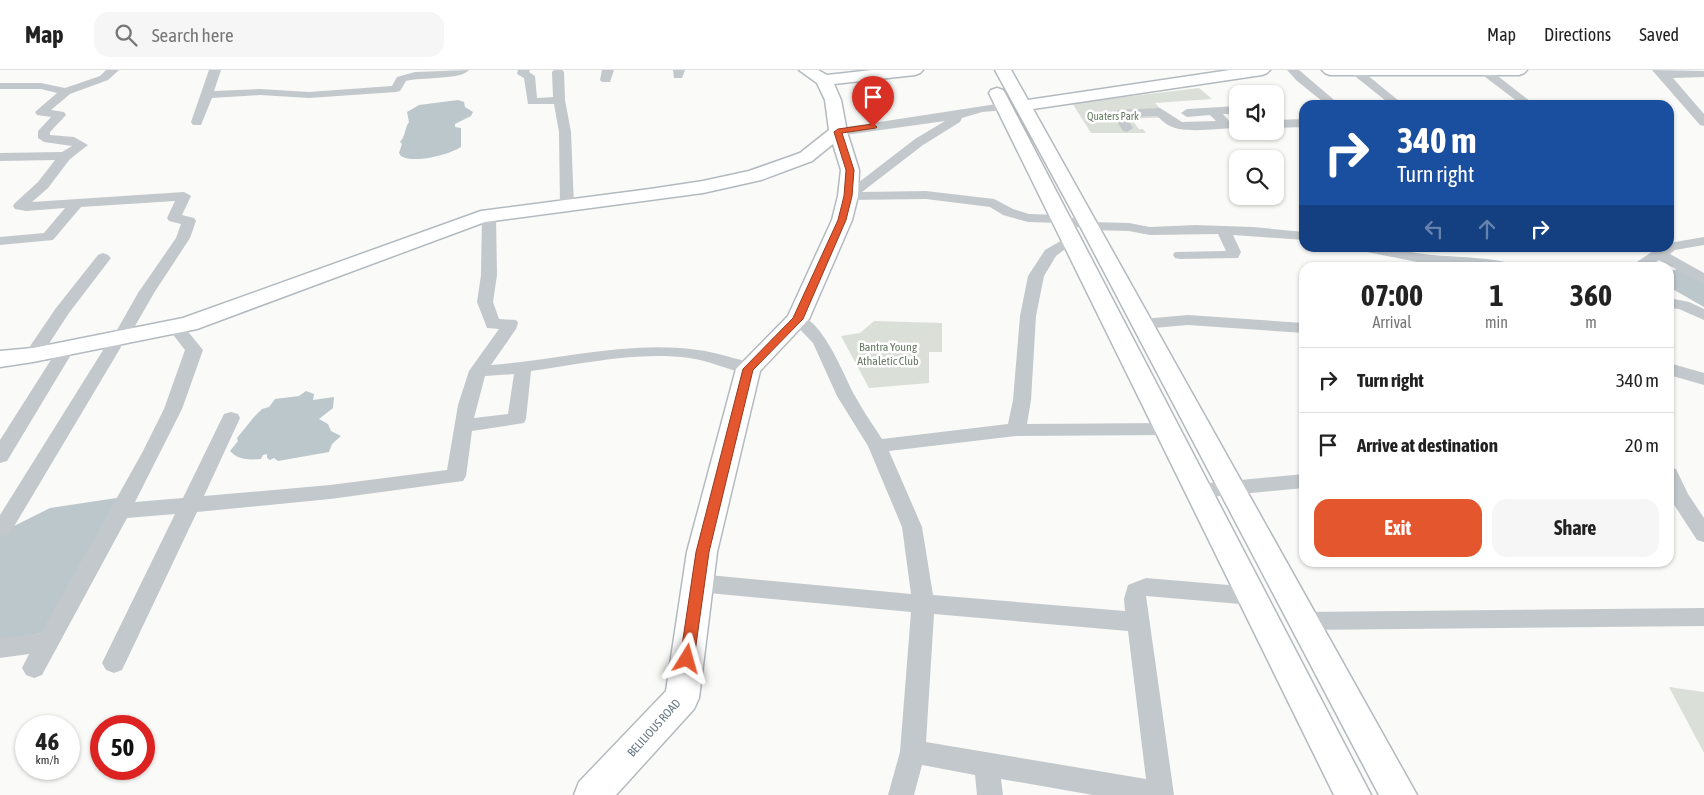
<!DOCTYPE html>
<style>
body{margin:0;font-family:"Asap Condensed",sans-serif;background:#f6f6f6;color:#222;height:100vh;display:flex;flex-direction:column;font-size:19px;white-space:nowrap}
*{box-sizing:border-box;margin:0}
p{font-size:16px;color:#767676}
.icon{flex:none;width:28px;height:28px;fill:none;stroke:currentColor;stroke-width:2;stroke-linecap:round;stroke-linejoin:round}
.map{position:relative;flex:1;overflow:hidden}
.details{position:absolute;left:1299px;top:192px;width:375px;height:305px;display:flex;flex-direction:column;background:#fff;border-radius:15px;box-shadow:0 1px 4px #0004}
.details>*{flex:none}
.hud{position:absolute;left:1299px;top:30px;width:375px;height:152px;border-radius:15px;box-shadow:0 1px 4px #0004;background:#1a4fa0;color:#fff;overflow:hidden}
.fabs{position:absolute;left:1229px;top:15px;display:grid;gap:10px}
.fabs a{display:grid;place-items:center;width:55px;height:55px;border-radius:10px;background:#fff;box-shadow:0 1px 4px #0004;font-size:25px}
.speed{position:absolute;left:15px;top:645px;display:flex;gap:10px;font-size:25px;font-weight:700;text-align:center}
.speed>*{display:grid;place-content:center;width:65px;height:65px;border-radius:50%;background:#fff;box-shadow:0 1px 4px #0004;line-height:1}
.speed small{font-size:12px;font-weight:400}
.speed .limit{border:8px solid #d22;background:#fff;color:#111}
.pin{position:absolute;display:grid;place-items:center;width:42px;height:42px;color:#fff;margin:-51px -21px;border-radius:50% 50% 50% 0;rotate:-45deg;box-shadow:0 0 5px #0007}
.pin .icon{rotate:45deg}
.me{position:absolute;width:55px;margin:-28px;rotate:8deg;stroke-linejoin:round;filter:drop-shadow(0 0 4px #0008)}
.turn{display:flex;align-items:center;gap:18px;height:105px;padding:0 15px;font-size:22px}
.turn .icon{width:65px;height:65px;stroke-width:2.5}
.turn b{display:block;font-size:35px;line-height:42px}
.lanes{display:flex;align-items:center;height:48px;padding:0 15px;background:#0003;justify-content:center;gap:25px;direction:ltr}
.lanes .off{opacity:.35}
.eta{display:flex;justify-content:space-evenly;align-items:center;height:85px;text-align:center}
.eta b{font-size:30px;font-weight:700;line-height:35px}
.primary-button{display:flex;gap:10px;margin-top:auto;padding:10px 15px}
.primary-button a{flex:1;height:58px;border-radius:15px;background:#e4572e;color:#fff;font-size:20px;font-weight:700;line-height:58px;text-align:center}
.primary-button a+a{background:#f6f6f6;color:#222}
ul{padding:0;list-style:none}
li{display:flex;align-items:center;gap:15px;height:65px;padding:0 15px;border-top:1px solid #e0e0e0}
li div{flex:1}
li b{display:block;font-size:19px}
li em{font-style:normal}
header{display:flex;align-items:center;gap:30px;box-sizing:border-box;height:70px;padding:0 25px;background:#fff;border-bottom:1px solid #e0e0e0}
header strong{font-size:24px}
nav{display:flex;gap:28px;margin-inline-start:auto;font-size:18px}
.search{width:350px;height:45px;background:#f6f6f6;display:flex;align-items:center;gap:12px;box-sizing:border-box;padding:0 18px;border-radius:15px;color:#767676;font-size:19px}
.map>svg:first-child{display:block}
.green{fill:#dadfd7}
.water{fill:#bbc7cb}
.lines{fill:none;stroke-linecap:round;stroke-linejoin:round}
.secondary-casing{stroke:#b3babf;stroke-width:3}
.street{fill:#c3c8cc;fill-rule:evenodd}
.secondary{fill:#fff;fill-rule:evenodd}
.route{fill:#e4572e;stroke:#94391e}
.labels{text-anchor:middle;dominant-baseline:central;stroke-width:5;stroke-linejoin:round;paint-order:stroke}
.far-park-label{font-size:11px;fill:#687a64;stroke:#fff}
.park-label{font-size:12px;fill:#687a64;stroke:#fff}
.street-label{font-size:12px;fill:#657683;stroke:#fff}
</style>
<header>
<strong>Map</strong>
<div class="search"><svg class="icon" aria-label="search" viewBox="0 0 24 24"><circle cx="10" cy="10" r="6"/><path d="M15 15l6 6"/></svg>Search here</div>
<nav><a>Map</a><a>Directions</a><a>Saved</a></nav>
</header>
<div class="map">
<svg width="1704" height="725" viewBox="0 0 1704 725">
<rect width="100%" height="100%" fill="#fafaf8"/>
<!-- green -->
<path class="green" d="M1199,18L1212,29L1155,33L1168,47L1131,49L1139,59H1143L1146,63H1091L1072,33Z
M874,251L942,253V282H929V313L869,318L841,266L860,263Z
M1669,617L1704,622V683Z"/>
<!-- water -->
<path class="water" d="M458,30L464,32L465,37L473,42L471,46L455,54V57L461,58V77C448,85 414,94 401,86L399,83L402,74L400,72C406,66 404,59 409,52L407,42L419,35Z
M1679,198L1704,212V237L1669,217L1675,216L1670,214L1669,205L1671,204L1669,202Z
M306,321L314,324L313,330L334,327L333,338L319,349L328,354L331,361L341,366L332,374L329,382L278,391L274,388L270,390L267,388V384L263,385L261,389C249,390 238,390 230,381L238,371L237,368L254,347L262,339L269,337L275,329L299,326Z
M123,427L48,562L0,570V463L50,438Z"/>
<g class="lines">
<defs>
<path id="secondary" d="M799,0H818L827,5L872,0H923L920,3L915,5L834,14L841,30L847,62L859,100L858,126L852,150L809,249L760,301L717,482L699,628L694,639L616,725H574L579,712L666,621L687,482L736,299L788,246L832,150L838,126L841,100L833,74L812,91L761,110L703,123L485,152L197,259L33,292L0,297V281L33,278L183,248L481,141L650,119L703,111L749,101L800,83L829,60L825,30L817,13Z
M995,0H1011L1028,30L1230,0H1270L1267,3L1262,5L1033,39L1417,725H1379L1080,156Z
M1322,0H1527L1524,3L1519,5H1330L1325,3Z
M997,18L1003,20L1005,23L1371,725H1334L989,23L991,20Z"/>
</defs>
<!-- secondary casing -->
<use href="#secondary" class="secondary-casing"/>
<!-- street -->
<path class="street" d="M106,0H119L108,10L70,24L51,40L64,42L66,45L50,62V65L74,67L88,75L70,89L48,118L32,132L184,122L191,126L182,145L194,148L196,151L190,168L154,223L131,263L123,269L121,277L9,465L0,466V445L105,277L98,271L100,267L117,260L138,223L176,168L181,154L169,151L167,148L175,131L81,137L53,170L0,175V167L44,163L65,138L26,141L15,139L13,136L15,133L38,112L55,90L0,91V83L62,82L72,76L44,72L38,68V61L51,47L37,45L35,42L57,23L41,19H0V13H41L65,18L100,6Z
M209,0H221L214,21L260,19L309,22L392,16L397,7L415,2L469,0C461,10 420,7 406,11L400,21L396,22L309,28L260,25L212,28L201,55H193L191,52Z
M518,0H530L529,2L535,6L537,28L553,27L552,2L554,0H562L564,2L565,30L571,62L574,136L572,139H562L560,136L559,62L554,34H528L524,8L517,4Z
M602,0H614L610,12H602L600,10Z
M673,0H685L682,8H674Z
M1287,0H1299L1340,35H1327L1297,11Z
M1350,0H1361L1404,35H1391L1351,3Z
M1479,0H1490L1535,35H1522L1480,3Z
M1652,0L1704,1V7L1673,8L1704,44V56L1700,55Z
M1003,33L1007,34L1009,37L1007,40L982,42L962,48L960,52L923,75L862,122L926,121L994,129L1013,139L1029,144L1061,145L1090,152L1129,153L1150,157L1195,155L1253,157L1304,162V170L1233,165L1241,182L1238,188L1180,189L1175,188L1173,185L1175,182L1226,181L1218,164L1150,165L1129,161L1090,160L1061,153L1028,152L1003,145L990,137L926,129L848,130L841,126L915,69L945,51L838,66L834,65L832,62L834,59Z
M1238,36V44H1223L1229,51L1238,50V58C1220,58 1185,64 1170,56C1165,54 1161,49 1157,46L1126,47L1133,58L1127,62L1123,61L1112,44L1118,40L1160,38L1182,52L1216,51L1210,45L1187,47L1181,43L1187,39Z
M1304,49V57L1275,58V50Z
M489,142L494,143L496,146L497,205L493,232L499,249L516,250L518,253L516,259L491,295C572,289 654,263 733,288C741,290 752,292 757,299L754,303L748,305C728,299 709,291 689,288C637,281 582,294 531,301L526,349L524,353L472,361L466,406L463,411L330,429L197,442L122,600L114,603L106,600L102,593L175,444L127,448L42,605L34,608L26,605L22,598L29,584L0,588V568L41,563L142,383L164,339L185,280L167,257L169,253H181L203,280L182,339L135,432L183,428L222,348L224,344L231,342L238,344L240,348L204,426L330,415L447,400L458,335L469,301L499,259L487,258L477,232L481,205L482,146L484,143ZM514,304L508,344L474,348L485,306Z
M1071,165L1076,166L1078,169L1056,186L1044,206L1036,246L1031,330L1027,354L1167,353L1174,355L1176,359L1174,363L1167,365L1016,366L889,381L922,457L933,525L1125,541L1124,529L1128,515L1146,508L1252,517L1260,520L1263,526L1260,532L1252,535L1146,526L1174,725H1093L1001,709L1003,725H977L975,705L922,695L914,725H888L900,682L911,542L698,522L690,519L687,513L690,507L698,504L911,524L902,457L868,376L837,326L813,273L790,249L792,246C820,239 844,307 855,326C863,341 873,355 882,369L1008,354L1013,330L1020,246L1028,206L1045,180ZM934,544L1128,561L1146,709L926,672Z
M1704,167V175L1675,180L1670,184L1704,203V214L1659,190L1647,198H1628L1653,181L1655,178H1669V173Z
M1360,178C1384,175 1407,183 1432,185C1448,187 1509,187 1518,198L1432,195L1362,181Z
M103,183L108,185L111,188L69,243L39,289L33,290L27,289L24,285L56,238L98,185Z
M1669,228L1689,232L1704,239V250L1679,239L1669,238Z
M1188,245L1304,253V263L1188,255L1142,259L1136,257L1134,254L1136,251L1142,249Z
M67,273L73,274L75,278L7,391L0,393V370L61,274Z
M1669,293L1704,303V315L1669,305Z
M1669,397L1676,399L1688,424L1704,448V472L1697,470L1669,427Z
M1304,404V418L1199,428L1192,426L1189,421L1192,416L1199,414Z
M1704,538V556L1304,560L1296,558L1293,551L1296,544L1304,542Z"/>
<!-- secondary -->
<use href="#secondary" class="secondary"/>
</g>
<!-- route -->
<path class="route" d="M873,54L877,57L876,58L842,63L854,100L852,126L846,150L803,249L753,300L709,482L694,589L692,594L687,595L682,594L680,589L696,482L743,299L793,248L838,150L844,126L846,100L834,62L838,59Z"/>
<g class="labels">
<!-- far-park labels -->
<g class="far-park-label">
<text x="1113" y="46">Quaters Park</text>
</g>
<!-- park labels -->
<g class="park-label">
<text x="888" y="277">Bantra Young<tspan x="888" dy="14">Athaletic Club</tspan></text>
</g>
<!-- street labels -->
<g class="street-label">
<text transform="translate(654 658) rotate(-48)">BELILIOUS ROAD</text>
</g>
</g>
</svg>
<div class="fabs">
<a><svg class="icon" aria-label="sound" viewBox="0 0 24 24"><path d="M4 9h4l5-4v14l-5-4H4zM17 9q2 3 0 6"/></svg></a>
<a><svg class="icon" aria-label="search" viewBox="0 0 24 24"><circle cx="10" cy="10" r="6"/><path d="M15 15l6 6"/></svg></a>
</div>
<div class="speed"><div>46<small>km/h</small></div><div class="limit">50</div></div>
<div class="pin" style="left:873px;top:57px;background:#d93025"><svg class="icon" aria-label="arrive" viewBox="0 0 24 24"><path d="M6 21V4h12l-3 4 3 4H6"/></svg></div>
<svg class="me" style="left:687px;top:589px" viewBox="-20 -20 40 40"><path d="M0-17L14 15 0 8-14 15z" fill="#e4572e" stroke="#fff" stroke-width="4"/></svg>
<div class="hud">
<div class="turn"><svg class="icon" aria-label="right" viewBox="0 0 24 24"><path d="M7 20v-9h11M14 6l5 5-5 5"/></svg><div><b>340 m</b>Turn right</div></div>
<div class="lanes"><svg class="icon off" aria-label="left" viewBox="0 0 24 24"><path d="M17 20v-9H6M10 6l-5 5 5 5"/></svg><svg class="icon off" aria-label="ahead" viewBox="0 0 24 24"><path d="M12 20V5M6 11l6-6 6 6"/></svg><svg class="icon" aria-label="right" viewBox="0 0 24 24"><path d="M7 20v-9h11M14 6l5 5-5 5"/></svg></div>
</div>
<section class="details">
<div class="eta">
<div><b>07:00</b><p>Arrival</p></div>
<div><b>1</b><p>min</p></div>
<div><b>360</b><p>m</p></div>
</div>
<ul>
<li><svg class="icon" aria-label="right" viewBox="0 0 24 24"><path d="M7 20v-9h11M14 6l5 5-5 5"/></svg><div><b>Turn right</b></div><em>340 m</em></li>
<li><svg class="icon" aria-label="arrive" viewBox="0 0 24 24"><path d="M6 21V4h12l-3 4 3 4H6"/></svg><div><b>Arrive at destination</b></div><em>20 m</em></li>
</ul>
<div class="primary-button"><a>Exit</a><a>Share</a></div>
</section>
</div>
